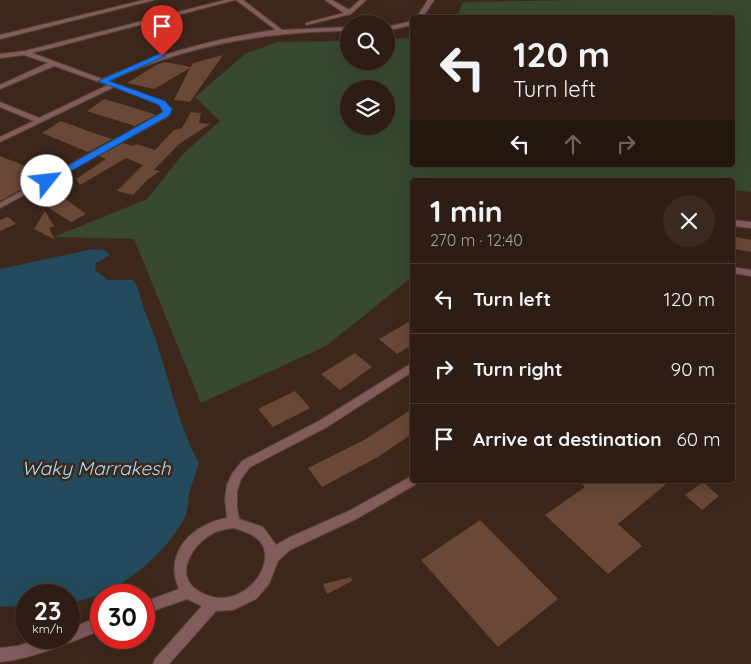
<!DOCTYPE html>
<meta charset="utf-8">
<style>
body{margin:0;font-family:Quicksand,sans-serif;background:#3a2a22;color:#f1f3f6;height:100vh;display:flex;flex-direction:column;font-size:19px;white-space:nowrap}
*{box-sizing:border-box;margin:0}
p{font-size:16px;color:#a7a2a0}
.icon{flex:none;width:28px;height:28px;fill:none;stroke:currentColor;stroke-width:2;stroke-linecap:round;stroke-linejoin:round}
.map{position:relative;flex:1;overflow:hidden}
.panel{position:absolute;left:410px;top:178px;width:325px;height:305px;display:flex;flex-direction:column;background:#2e1d14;border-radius:5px;box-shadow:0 5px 20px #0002,0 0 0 1px #493b34}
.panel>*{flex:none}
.top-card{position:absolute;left:410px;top:15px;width:325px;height:152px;border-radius:5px;box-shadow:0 5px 20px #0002,0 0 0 1px #493b34;background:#2e1d14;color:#f1f3f6;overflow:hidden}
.buttons{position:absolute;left:340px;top:15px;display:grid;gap:10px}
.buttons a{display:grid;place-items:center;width:55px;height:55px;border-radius:50%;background:#2e1d14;box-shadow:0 5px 20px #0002,0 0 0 1px #493b34;font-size:25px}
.speed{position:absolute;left:15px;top:584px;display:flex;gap:10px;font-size:25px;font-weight:700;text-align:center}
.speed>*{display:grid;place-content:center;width:65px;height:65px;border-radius:50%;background:#2e1d14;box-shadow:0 5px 20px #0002,0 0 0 1px #493b34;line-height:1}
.speed small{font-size:12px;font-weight:400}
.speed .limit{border:8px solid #d22;background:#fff;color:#111}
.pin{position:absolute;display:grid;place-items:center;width:42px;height:42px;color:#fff;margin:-51px -21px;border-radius:50% 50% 50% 0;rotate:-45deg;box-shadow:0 0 5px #0007}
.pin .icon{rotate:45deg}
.me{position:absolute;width:55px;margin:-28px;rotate:61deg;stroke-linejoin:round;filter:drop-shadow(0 0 4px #0008)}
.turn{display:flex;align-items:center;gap:18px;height:105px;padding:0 20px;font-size:22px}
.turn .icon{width:65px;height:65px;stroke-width:2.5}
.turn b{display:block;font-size:35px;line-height:42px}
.lanes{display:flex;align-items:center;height:48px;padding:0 20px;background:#0003;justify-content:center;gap:25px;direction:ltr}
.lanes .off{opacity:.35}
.round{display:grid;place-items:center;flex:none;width:52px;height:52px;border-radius:26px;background:#3a2a22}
.overview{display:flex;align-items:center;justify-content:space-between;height:85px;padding:0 20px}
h1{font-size:30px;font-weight:800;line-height:38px}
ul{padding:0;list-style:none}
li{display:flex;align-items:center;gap:15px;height:70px;padding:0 20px;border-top:1px solid #493b34}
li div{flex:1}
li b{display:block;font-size:19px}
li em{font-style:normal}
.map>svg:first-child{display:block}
.green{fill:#384930;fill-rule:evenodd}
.water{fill:#234a5d}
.building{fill:#694836}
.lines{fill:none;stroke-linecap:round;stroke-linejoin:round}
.minor-casing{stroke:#584337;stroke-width:2}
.minor{fill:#825b5d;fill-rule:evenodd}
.route{fill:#1a73e8;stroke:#114b97}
.labels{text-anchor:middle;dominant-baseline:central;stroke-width:5;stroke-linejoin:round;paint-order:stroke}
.water-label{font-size:19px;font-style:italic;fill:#a9dffa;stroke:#3d271a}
</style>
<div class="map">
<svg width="751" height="664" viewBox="0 0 751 664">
<rect width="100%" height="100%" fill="#3d271a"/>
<!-- green -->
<path class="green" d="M581,0H751V192L733,190L732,180H412V277L326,346L201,403L134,239L54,237L147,199L183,154L220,121L195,97L245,54L277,42L349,41V61H386V39L412,38V165H732V18L457,17L463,2ZM349,89H386V126H349Z"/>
<!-- water -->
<path class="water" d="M93,249L104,250L110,255L96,263L95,270L108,280H133C141,290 140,300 145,312C167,361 173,416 199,463C196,473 192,483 189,493C188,501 188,512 184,519C161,560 115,596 69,603V595H26V606L0,607V269Z"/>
<!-- building -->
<path class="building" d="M223,55L190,102L174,100L190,68L154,89L127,83L158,64L166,62L191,67L193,63Z
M104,99L135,108L156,115L135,126L87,111Z
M191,112L201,113L199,123L210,124L179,144L154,170L160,171L147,180L133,195L117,191L143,165L126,158L80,185L76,179L106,159L99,156L123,143L133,146L137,144L155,150L174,130L182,128Z
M61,121L91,132L112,139L88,152L42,133Z
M0,156L33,169L46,176L0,201Z
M56,192L86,214L71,222L47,207Z
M45,211L54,226L49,228L55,240L34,229Z
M8,217L16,224L0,231V220Z
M735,237L751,240V252L735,249Z
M412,320V345L397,354L379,339Z
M355,353L372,367L340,390L321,374Z
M295,391L310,408L273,427L258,409Z
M412,409V434L378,457L322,487L308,468L364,440Z
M577,480H671L618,524L642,546L608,574L545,515L585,487Z
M703,482L719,496L702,510L685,495Z
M480,520L558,599L498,647L421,560Z
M351,577L352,581L327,594L323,584Z"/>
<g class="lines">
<defs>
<path id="minor" d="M144,0H154L0,39V35Z
M225,0H235L32,53L102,79C158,54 215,38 276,30L236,0H243L282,30L349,27V31C264,31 185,46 108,81L160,100L172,109L167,117L0,208V203L161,114L164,109L156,102L114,87L0,142V137L34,121L0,107V102L39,118L108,85L54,66L0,89V85L48,63L24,55L0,58V54L25,51Z
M325,0H332L349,10L360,0H366L351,14L306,25V23L344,13Z
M428,0H434L422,18H416Z
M412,21V25L386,31V27Z
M732,220L751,222V228L732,226Z
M732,267L751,270V276L732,273Z
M412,363V372L327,427L250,467L241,479L237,492V507L239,519L263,527L276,545L288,538L349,511L410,477L412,476V480H420L418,483L358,518L290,550L278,561L269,584L256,599L233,610L216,611L169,664H153L155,659L202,606L187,599L144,614V602L179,589C163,553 192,524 227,518L225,499L227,485L232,474L242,461L319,421ZM234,528C240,530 247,532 252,535C289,555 241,620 197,590C173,574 194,543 212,534C218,530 226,529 234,528Z
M101,616V630C69,643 35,658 0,662V648L17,646L45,638H69V629Z"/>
</defs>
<!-- minor casing -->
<use href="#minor" class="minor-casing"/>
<!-- minor -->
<use href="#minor" class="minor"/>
</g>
<!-- route -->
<path class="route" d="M159,54L165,56L109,81L165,101L172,109L170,115L50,183H44V179L163,112L159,105L98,81Z"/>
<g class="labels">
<!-- water labels -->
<g class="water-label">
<text x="96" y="468">Waky Marrakesh</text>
</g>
</g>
</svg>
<div class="buttons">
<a><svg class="icon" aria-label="search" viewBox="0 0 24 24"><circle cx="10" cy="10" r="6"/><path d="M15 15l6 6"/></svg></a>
<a><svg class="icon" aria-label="layers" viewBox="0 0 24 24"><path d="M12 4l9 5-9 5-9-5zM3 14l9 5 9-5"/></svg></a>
</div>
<div class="speed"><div>23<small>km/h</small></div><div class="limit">30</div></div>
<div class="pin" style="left:162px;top:56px;background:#d93025"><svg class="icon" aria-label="arrive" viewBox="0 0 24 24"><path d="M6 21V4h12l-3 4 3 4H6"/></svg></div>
<svg class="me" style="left:47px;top:181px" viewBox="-20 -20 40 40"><circle r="19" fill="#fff"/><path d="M0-13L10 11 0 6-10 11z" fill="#1a73e8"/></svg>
<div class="top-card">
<div class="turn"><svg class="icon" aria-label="left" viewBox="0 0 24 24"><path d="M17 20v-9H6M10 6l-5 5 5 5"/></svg><div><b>120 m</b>Turn left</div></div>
<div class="lanes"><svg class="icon" aria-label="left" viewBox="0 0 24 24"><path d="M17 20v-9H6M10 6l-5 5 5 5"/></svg><svg class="icon off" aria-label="ahead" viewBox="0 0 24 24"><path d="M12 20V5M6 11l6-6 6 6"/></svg><svg class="icon off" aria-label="right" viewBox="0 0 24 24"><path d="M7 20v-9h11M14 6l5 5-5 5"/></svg></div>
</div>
<section class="panel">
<div class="overview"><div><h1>1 min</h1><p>270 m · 12:40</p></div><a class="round"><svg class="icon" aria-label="close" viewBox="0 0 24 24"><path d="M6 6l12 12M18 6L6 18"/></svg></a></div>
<ul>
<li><svg class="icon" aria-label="left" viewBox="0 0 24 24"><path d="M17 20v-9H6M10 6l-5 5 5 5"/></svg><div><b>Turn left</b></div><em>120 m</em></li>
<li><svg class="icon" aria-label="right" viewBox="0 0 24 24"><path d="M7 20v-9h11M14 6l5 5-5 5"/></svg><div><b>Turn right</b></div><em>90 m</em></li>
<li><svg class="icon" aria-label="arrive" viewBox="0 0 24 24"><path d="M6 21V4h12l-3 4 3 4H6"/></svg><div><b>Arrive at destination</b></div><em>60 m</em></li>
</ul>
</section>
</div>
